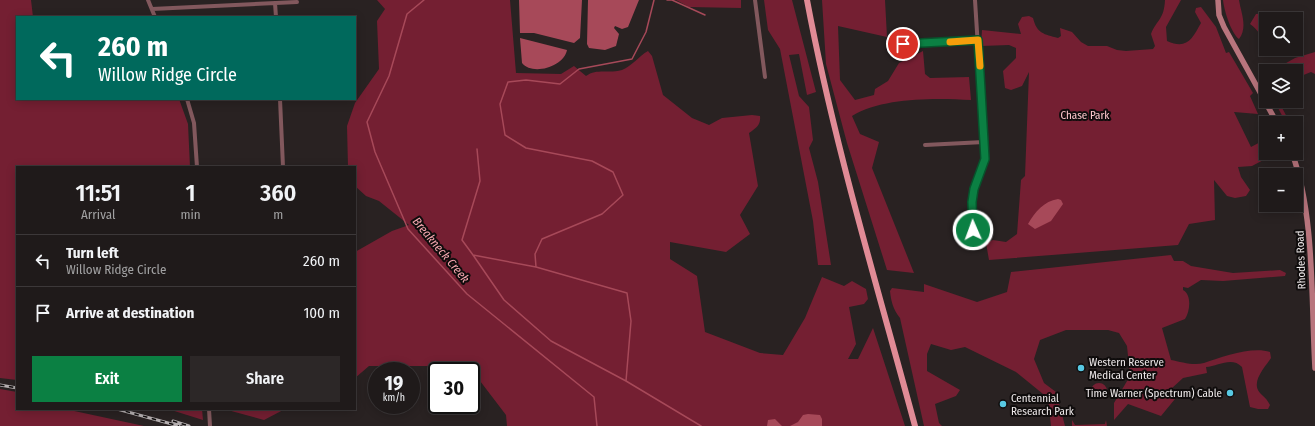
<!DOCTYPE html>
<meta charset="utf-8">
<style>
body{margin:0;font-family:"Fira Sans Condensed",sans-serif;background:#2c2727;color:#f1f3f6;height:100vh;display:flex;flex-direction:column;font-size:15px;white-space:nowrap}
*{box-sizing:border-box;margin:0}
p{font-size:13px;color:#a1a1a2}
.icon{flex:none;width:22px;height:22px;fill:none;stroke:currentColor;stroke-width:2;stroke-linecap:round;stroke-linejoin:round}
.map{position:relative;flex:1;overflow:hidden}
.details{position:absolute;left:16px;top:166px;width:340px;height:244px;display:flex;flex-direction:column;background:#1f1a1a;border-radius:0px;box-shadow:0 2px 10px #0003,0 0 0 1px #3c3839}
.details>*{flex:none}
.hud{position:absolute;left:16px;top:16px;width:340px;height:84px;border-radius:0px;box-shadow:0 2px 10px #0003,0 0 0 1px #3c3839;background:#00695c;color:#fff;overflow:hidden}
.buttons{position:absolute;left:1259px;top:12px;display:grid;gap:8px}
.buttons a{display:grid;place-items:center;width:44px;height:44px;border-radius:0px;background:#1f1a1a;box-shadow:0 2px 10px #0003,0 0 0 1px #3c3839;font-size:20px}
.speed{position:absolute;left:368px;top:362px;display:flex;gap:8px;font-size:20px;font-weight:700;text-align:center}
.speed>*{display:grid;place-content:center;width:52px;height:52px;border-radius:50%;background:#1f1a1a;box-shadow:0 2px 10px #0003,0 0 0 1px #3c3839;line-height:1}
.speed small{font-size:10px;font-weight:400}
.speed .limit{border:2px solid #111;border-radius:6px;background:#fff;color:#111}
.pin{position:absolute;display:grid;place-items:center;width:34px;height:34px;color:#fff;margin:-17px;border:2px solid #fff;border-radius:50%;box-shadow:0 1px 4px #0007}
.me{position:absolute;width:44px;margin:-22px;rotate:358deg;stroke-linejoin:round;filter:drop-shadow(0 0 3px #0008)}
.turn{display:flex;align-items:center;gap:14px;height:84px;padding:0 16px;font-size:18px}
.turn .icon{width:52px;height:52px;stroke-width:2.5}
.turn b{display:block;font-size:28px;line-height:34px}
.eta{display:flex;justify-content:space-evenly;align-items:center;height:68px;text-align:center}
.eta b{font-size:24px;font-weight:600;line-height:28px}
.primary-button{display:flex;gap:8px;margin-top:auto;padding:8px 16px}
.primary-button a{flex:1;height:46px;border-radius:0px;background:#0b8043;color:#fff;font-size:16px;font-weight:600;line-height:46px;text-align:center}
.primary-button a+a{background:#2c2727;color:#f1f3f6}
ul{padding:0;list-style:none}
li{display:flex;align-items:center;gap:12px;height:52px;padding:0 16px;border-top:1px solid #3c3839}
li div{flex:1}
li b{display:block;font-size:15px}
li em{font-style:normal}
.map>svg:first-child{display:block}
.green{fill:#741f32}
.water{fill:#a74959}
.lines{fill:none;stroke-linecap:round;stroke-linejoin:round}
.stream{stroke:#a74959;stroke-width:1.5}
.street{stroke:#82585d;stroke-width:4}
.secondary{stroke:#b8757d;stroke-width:5.5}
.primary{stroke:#e18b96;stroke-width:6}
.rail-casing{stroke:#b5afb0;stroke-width:3}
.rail{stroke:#0f0c0c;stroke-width:1.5;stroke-dasharray:4.5;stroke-linecap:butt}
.route-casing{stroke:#07532c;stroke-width:10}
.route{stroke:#0b8043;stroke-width:7}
.slow{stroke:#f59e0b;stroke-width:7}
.poi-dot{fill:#58c9e3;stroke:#0f0c0c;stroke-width:1.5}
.labels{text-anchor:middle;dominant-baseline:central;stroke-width:4;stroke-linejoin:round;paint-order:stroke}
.park-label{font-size:11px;fill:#ffc9ce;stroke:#0f0c0c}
.street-label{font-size:11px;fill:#f0ebec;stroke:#0f0c0c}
.poi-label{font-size:11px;fill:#f0ebec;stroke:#0f0c0c;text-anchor:start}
.water-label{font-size:12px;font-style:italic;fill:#f7a8b1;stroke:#0f0c0c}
</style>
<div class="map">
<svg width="1315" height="426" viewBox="0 0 1315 426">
<rect width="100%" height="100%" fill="#292222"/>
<!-- green -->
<path class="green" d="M0,0H31L33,17H17V99H179L188,124L190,167H17V380L0,378Z
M377,0H510L516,73L561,74L574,66L586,76C597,68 609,74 622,70C632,66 639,56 648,51L652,56L663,95L692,118L709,125L722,118L752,115L760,116C761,125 756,128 749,133L758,186L740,215L750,234L726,252L670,242V259L697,276L705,332L760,353L783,355L805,318L822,277L844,286L852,281L866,289L868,299L864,304L849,307L856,344L848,359H858L873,328L905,426H507L506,415L477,377L471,375V371H461L447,366H369L355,378V252L392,231L409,225L379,201L366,196L355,186V167H348L347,126L355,103L379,69L377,21L385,9Z
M676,0H741V8L689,7Z
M764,0H792L816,92L807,95L799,54L789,55L799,96L809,107L813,140L809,148L818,182L831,265H818L813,221L780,49L768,30Z
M822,0H885L887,37L838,26L840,80L855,100L874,95L875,89L888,81L899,63L923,51L925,74L930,78L969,77L971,100C936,98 883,97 852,116L860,134L879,142L872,168L914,273L887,270L847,143L826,64Z
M1165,0H1181L1166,27L1167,41C1187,50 1192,39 1201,23L1195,12L1196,8L1201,7L1216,27L1226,53L1229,52L1253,93L1250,96L1258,114L1234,112L1251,147L1266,139V153H1273V155L1252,166L1238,167L1241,177L1250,190L1246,196L1235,198L1227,196L1214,180L1215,220L1189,224L1178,245L989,260L986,243L993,240L1006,242L1017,234L1021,180L1025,176L1029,72L1022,86L1011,90L1005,88L1003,71L1016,58V48L1009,45L981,46L982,30L1021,34L1018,24L1022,17L1029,16L1033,18C1037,34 1044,34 1058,38L1061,36L1060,28L1072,32L1081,42L1088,46H1107L1117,50L1126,51L1153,49L1155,46L1151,34C1157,19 1164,20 1165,0Z
M1223,0H1239C1241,13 1248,27 1239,39C1231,33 1224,10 1223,0Z
M1276,12L1282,19H1266V49H1284L1273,53L1266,50C1265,41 1258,29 1250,24L1256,14Z
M1315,52V74L1311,72L1296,78V71H1272L1295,58Z
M1280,104L1289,121L1286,123L1277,106Z
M1171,255L1174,261H1183L1191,266L1233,273L1280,270L1286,273L1285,276L1223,281L1201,280L1188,288L1183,287V290C1192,295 1190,311 1185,319L1162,328L1171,360C1181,362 1194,366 1204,363C1222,357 1252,346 1270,352L1271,358C1266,366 1250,382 1260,393C1264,397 1267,399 1270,405L1268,409H1258L1250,407L1242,367C1232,356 1218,366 1206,367L1207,373L1183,378L1171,389L1175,399L1161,416L1128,404L1114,420V403L1130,376L1127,346L1119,333L1108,330H1066L1040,340L1034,359L1044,383L1056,392L1065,426H1051L1048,398L1016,372L965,347L951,350L931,344L927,354V371L960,390L956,396L935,404L939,423L942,426H924L900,318C893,309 891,301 890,291L892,288L924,292V284L977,302L1007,292L1011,272Z
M1091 391a8 8 0 1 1 16 0a8 8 0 1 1-16 0Z
M0,389L17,392V409H65L144,426H0Z
M168,409H202L203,420Z
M224,409H285L264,420Z
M1072,420L1075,425L1105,424L1106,420L1107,426H1072Z"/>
<!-- water -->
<path class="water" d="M519,0H582L580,38L574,43L534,33H520Z
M588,0H639L628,27L622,29L615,26L614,28L619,34L616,46L605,50L589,48L587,44Z
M520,38L567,50C564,67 532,76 522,63Z
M1058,199L1061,200L1063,204L1051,221L1035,229L1028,224C1035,212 1044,201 1058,199Z
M808,414L820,415L822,419V426H790L798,422L803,415Z
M775,419L782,426H767L768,420Z"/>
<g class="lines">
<!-- stream -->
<path class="stream" d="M424,0L407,14L389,76L367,122L375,152L408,229L467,294L594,397L597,426
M654,0L646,32L632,59L579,69L560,84L526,80L508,82L500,104L505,135L526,148L592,161L613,172L623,195L602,214L542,239L535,254L536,267L627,293L631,321L626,381L701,426
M667,0H671
M672,0L705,15
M477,149L480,181L462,240L473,255L536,267
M473,255L504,300L551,341L626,381"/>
<!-- street -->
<path class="street" d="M148,0L155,17
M755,0L765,77
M275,3L276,17
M152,9L297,2
M903,44L978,40
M187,99L194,123L197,167
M280,99L283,167
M925,145L984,142
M973,230V194L985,159L975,0
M209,409L210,426"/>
<!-- secondary -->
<path class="secondary" d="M1218,0L1219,15L1224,27L1277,123
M1292,153C1315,215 1311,300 1315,368"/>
<!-- primary -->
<path class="primary" d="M807,0C834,144 877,285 915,426"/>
<defs>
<path id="rail" d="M0,385L17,388
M117,409L179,426
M173,421L189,426"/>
</defs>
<!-- rail casing -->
<use href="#rail" class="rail-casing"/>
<!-- rail -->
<use href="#rail" class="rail"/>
</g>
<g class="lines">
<defs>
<path id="route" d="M903,44L978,40L985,159L974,189L972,202L973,230"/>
</defs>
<!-- route casing -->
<use href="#route" class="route-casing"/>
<!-- route -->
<use href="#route" class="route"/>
<!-- slow -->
<path class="slow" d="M950,42L978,40L980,66"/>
</g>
<!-- markers -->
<g class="poi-dot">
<circle cx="1081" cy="368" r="4"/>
<circle cx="1230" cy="393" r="4"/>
<circle cx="1003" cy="404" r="4"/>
</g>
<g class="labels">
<!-- park labels -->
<g class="park-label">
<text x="1085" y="115">Chase Park</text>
</g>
<!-- street labels -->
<g class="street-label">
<text transform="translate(1301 260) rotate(-92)">Rhodes Road</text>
</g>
<!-- poi labels -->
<g class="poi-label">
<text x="1089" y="362">Western Reserve<tspan x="1089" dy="13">Medical Center</tspan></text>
<text x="1222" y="393" text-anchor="end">Time Warner (Spectrum) Cable</text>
<text x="1011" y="398">Centennial<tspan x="1011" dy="13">Research Park</tspan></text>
</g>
<!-- water labels -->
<g class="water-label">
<text transform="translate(441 250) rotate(50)">Breakneck Creek</text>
</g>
</g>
</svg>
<div class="buttons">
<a><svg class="icon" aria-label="search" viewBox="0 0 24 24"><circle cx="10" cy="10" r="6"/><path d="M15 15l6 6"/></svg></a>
<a><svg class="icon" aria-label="layers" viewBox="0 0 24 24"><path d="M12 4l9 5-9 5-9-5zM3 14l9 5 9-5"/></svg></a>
<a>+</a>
<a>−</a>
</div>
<div class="speed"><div>19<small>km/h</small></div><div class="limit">30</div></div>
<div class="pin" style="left:903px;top:44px;background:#d93025"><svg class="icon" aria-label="arrive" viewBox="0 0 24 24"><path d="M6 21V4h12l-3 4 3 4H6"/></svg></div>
<svg class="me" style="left:973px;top:230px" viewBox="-20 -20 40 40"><circle r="17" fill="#0b8043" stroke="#fff" stroke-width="3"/><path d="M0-11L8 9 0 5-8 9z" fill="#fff"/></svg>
<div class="hud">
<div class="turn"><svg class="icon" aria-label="left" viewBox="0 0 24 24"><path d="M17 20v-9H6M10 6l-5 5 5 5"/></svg><div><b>260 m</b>Willow Ridge Circle</div></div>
</div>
<section class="details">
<div class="eta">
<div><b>11:51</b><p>Arrival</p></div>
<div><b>1</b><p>min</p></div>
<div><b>360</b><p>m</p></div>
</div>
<ul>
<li><svg class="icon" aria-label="left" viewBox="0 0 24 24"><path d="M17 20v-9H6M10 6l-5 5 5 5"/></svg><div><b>Turn left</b><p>Willow Ridge Circle</p></div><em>260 m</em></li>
<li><svg class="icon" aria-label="arrive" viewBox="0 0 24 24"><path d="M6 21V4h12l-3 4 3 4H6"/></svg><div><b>Arrive at destination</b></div><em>100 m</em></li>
</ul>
<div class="primary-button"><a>Exit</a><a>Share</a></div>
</section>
</div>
